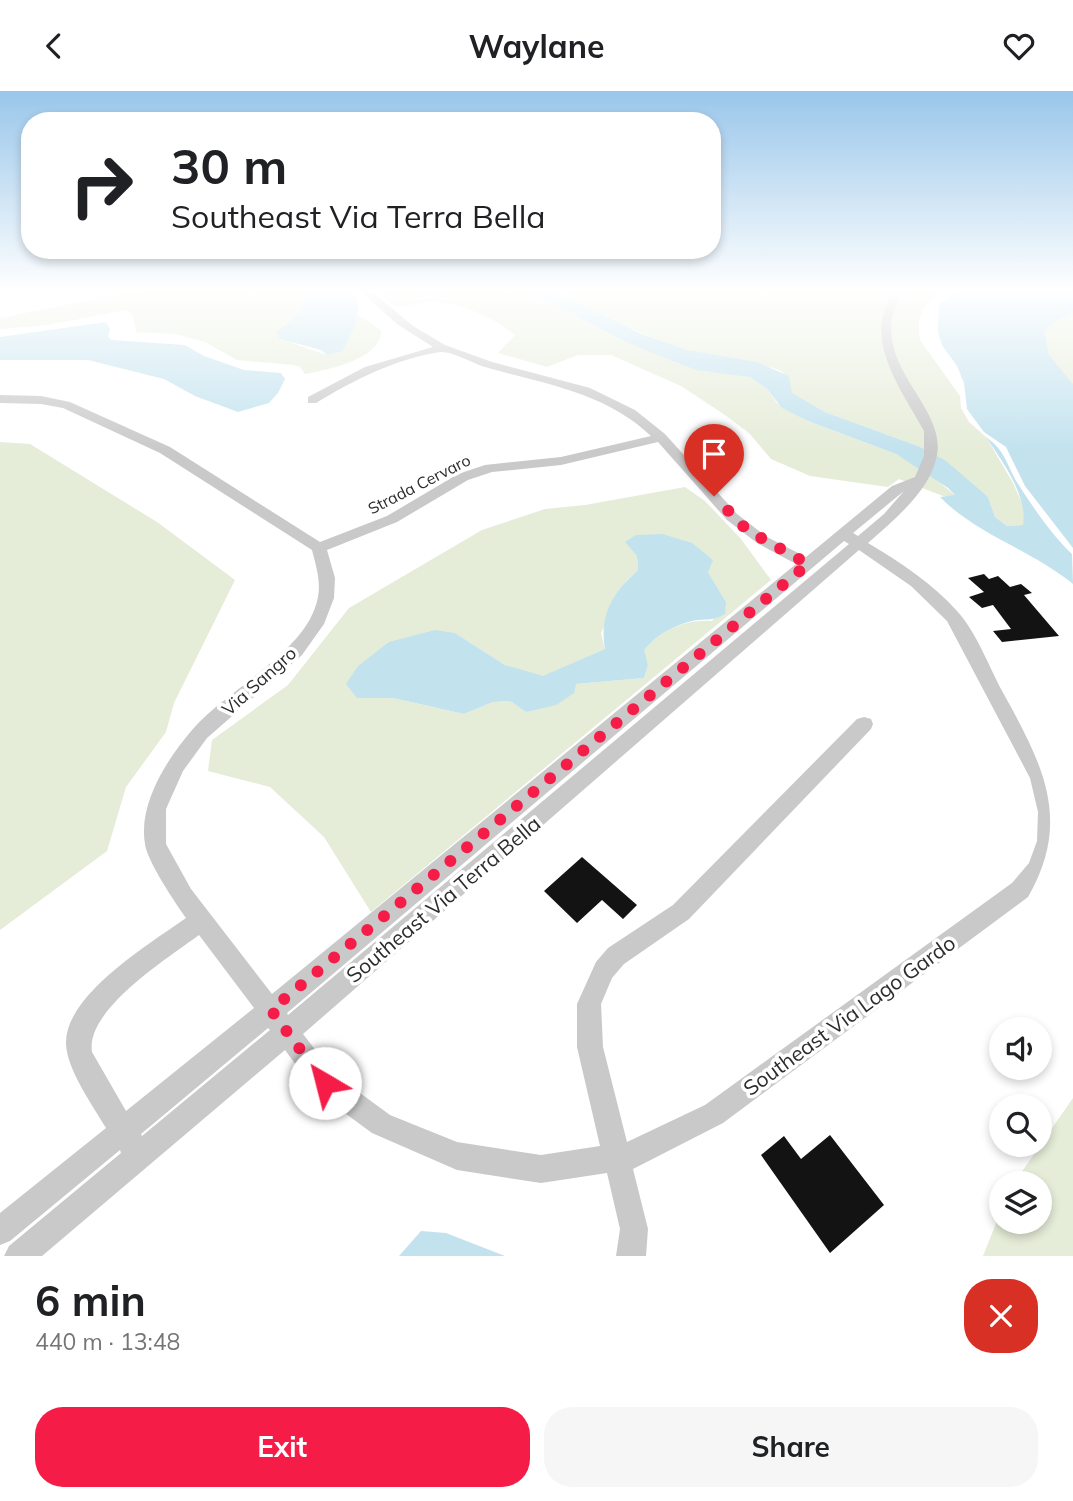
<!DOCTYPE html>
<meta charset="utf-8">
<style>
body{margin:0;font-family:Mulish,sans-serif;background:#f6f6f6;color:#202124;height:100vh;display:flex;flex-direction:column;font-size:26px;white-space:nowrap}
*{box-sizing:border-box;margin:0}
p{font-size:23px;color:#757577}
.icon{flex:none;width:38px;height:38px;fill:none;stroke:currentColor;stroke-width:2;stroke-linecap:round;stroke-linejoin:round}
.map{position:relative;height:1165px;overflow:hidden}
.drawer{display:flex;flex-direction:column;background:#fff;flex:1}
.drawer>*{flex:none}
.banner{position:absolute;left:21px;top:21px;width:700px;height:147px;border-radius:28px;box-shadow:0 4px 10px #0003;background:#fff;color:#202124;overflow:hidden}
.fabs{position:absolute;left:989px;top:926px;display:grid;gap:14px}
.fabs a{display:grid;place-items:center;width:63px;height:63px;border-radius:50%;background:#fff;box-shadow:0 4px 10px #0003;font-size:35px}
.pin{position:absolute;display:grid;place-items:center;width:60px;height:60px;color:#fff;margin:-72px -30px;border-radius:50% 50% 50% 0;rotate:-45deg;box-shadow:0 0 7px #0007}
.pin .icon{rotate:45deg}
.me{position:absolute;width:77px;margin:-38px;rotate:323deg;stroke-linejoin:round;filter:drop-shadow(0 0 5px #0008)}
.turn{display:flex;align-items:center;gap:24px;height:147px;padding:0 35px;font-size:32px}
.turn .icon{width:91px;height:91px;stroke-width:2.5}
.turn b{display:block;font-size:49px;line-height:60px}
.round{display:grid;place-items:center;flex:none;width:74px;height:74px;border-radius:28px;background:#f6f6f6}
.head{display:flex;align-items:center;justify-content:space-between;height:119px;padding:0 35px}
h1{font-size:42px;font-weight:700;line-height:52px}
.primary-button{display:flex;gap:14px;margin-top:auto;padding:14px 35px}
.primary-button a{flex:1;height:80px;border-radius:28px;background:#f51d48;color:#fff;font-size:28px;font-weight:700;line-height:80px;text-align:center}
.primary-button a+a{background:#f6f6f6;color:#202124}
header{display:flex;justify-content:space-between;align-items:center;height:91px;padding:0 35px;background:#fff;font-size:32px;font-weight:700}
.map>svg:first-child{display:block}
.green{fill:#e5ecd8;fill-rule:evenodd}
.water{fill:#c2e2ee}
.building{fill:#131313}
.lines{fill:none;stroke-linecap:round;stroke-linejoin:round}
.minor{fill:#c9c9c9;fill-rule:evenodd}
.route{stroke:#f51d48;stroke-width:12;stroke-dasharray:0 21.6}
.labels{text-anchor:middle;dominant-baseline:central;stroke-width:7;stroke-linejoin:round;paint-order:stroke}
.far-street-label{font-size:16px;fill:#2c2c2c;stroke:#fff}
.street-label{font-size:18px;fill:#2c2c2c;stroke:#fff}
.near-street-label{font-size:21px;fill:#2c2c2c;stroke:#fff}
</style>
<header><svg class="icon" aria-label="back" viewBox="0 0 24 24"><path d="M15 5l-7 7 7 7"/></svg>Waylane<svg class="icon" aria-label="heart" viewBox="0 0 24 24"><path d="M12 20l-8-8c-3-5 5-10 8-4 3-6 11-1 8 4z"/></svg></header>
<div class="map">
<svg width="1073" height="1165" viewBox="0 0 1073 1165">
<rect width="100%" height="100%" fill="#fff"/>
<!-- green -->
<path class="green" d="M140,199H314L307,200L298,223L280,248L327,264L350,246L358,224L381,239C383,268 326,279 305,283L300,276L294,274L237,269L205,251L176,243L136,241L133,224L126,219L47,234L0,238V227Z
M375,199H524L628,252L750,286L767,298L777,312L808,330L896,363L929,383L956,405H943L899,388L888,396L810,385L771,368L749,342L722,322L681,295L611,264H578L547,276L498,262L515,244C497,228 454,208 429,211C400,214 399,223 375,199Z
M552,199H947C925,208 915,226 920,249L960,305L961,317L969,331L986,346L1013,392L1026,421L1023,434L1007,435L995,426L988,406L918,355L825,321L791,302L783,281C751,267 717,269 684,258C638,243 596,220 552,199Z
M1073,206V347L983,237Z
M0,351L30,353L157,431L235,489L174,612L166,641L126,696L107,760L0,839Z
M685,396L705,410L741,448L771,489L371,821L324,746L270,696L208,680L212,649L288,594L349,517L482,439L545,418L585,414ZM626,451L708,481L726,511L712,530C686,528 661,539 643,559L648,574L644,587L576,593L526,621L510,610L493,611L464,623L393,607H357L455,542L505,574L543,586L605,558L601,542L626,490L638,479L637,465Z
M1073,1007V1165H983L1001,1120V1130H1040V1092H1014Z"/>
<!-- water -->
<path class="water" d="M348,199L357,205C361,225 353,242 342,260L327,264L321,259L280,248L276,242L298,223L307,200Z
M524,199H552L642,243L687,259L757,271L789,285L792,302L825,321L918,355L946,370L988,406L995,426L1007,435L1023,434C1028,405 1002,370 986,346C1008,362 1006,375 1020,396C1035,419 1052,444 1072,463L1073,493C1032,459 977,444 940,406L955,404L948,397L896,363L808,330L782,317L767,298L750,286L696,279L628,252Z
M961,199H1073V223L1057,229L1044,240L1049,264L1073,293V457L1025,395L1006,356L984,341L967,318L964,292L957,275L942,254L938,241L939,213Z
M106,231L110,238L108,246L112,249L185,254L204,265L244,279L281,282L285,288L278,302L269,312L238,321L195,305L164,288L88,269H0V246Z
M662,443L692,452L713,469L708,481L726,511L725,523C711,531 706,527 692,530C673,535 656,544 644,559L648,574L644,587L576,593L574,602L556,614L526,621L510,610L493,611L464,623L393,607H357L346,593L358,575L389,551L435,539L455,542L505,574L543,585L605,558C599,523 613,502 638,479L637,465L625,451L636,444Z
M421,1140L446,1142L505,1165H399Z"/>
<!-- building -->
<path class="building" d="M984,483L989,488L998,485L1010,496L1021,493L1032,502L1024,504L1059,545L1002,551L993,540L1011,538L993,514L982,517L969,506L984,501L968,487Z
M582,766L637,814L623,828L602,809L577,832L544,800Z
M830,1044L884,1114L830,1162L761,1064L784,1045L801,1068Z"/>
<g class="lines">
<!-- minor -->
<path class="minor" d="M0,199H10L0,203Z
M359,199H370L413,235L445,254L492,271L590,297L635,319L665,343L737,423L767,446L806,466L892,395L915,386L924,365V340C900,296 861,247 894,199H904C859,268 947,311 937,364C931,399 894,429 868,452C900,471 932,492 957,520C976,541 988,573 1001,598C1042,672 1073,728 1028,806L723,1032L633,1078L648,1138L646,1165H616L620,1138L607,1082L541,1092L457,1079L372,1042L316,1001L285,959L42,1165H4L9,1155L121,1062L120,1059L10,1150L0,1154V1122L106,1037C93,1015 67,979 66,953C64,904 151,852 186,827C176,813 147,770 145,753C138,713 167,668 192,639C211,617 239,599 261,580C284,561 312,538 318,506C321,490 316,475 312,459L160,362L63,317L41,313L0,312V304L41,305L70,311L170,356L320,451L387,425L458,383L485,374L561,366L651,345C605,301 544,293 485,276C472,272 452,260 440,261C395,268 354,289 316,312H308V306L365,276L433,256L397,233ZM658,351L727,429L757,452L796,473L272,903L191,798L166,753V718L183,680L207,647L302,564L324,533L334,507L335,487L327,459L397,431L468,389L492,381L561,374ZM904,400L884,423L858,445L853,442ZM844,450L849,453L288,924L287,922ZM859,459L911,495L947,530L1030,687L1038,721L1037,750L1029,772L1012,792L705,1014L627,1051L603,956L601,913L612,887L624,873L689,828L871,638L873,633L871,628L864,626L857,628L673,814L608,857L596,871L577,913V956L600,1055L541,1064L457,1051L390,1024L334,983L303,943ZM199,844L254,917L126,1020L92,961C85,919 168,867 199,844ZM268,937L270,939L142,1045L141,1043Z"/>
</g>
<!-- sky -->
<linearGradient id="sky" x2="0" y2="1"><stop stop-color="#99c6ea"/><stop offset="0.55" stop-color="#fff"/><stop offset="1" stop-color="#fff" stop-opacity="0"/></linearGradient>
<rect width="1073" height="362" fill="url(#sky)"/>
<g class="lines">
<!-- route -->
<path class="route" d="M325,992L271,919L808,473L747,439L714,405"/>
</g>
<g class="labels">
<!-- far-street labels -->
<g class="far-street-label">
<text transform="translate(419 393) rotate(-27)">Strada Cervaro</text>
</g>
<!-- street labels -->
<g class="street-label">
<text transform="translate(259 590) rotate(-42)">Via Sangro</text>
</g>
<!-- near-street labels -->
<g class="near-street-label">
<text transform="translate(443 808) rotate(-40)">Southeast Via Terra Bella</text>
<text transform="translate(849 924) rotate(-36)">Southeast Via Lago Gardo</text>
</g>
</g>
</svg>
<div class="fabs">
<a><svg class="icon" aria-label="sound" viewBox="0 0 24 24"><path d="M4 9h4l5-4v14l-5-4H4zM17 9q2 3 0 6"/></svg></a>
<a><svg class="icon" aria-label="search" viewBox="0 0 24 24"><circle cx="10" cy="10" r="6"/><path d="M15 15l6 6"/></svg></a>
<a><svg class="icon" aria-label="layers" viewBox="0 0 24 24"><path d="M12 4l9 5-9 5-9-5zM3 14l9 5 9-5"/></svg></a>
</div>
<div class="pin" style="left:714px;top:405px;background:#d93025"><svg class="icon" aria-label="arrive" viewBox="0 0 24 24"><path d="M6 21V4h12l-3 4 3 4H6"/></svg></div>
<svg class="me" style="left:325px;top:992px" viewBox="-20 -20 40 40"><circle r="19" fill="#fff"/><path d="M0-13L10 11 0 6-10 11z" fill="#f51d48"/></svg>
<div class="banner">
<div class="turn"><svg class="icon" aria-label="right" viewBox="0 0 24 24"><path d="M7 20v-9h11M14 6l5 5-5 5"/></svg><div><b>30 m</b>Southeast Via Terra Bella</div></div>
</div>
</div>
<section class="drawer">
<div class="head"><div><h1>6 min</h1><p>440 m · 13:48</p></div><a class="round" style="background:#d93025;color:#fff"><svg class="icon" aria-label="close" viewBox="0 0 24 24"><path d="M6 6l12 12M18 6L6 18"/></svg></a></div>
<div class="primary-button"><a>Exit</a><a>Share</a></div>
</section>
